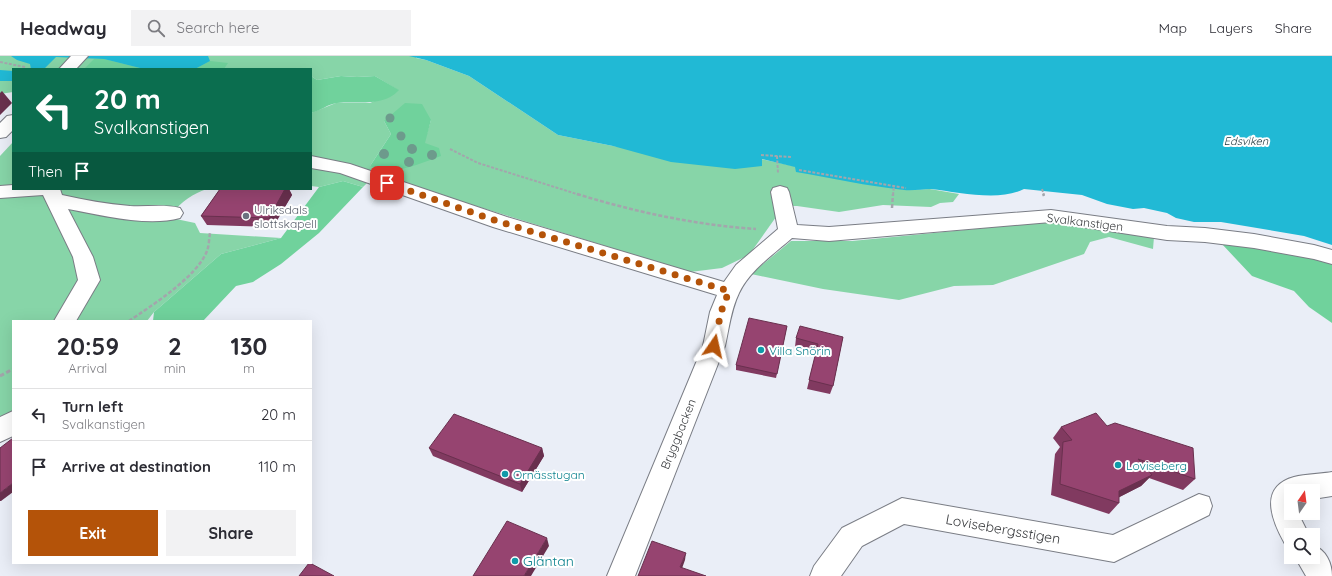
<!DOCTYPE html>
<meta charset="utf-8">
<style>
body{margin:0;font-family:Quicksand,sans-serif;background:#f2f2f3;color:#2b2b33;height:100vh;display:flex;flex-direction:column;font-size:15px;white-space:nowrap}
*{box-sizing:border-box;margin:0}
p{font-size:13px;color:#7c7c81}
.icon{flex:none;width:22px;height:22px;fill:none;stroke:currentColor;stroke-width:2;stroke-linecap:round;stroke-linejoin:round}
.map{position:relative;flex:1;overflow:hidden}
.sheet{position:absolute;left:12px;top:264px;width:300px;height:244px;display:flex;flex-direction:column;background:#fff;border-radius:0px;box-shadow:0 4px 16px #0002}
.sheet>*{flex:none}
.guide{position:absolute;left:12px;top:12px;width:300px;height:122px;border-radius:0px;box-shadow:0 4px 16px #0002;background:#0b6e4f;color:#fff;overflow:hidden}
.needle{width:26px;rotate:14deg}
.buttons{position:absolute;left:1284px;top:428px;display:grid;gap:8px}
.buttons a{display:grid;place-items:center;width:36px;height:36px;border-radius:0px;background:#fff;box-shadow:0 4px 16px #0002;font-size:20px}
.pin{position:absolute;display:grid;place-items:center;width:34px;height:34px;color:#fff;margin:-17px;border-radius:8px;box-shadow:0 2px 6px #0006}
.me{position:absolute;width:44px;margin:-22px;rotate:11deg;stroke-linejoin:round;filter:drop-shadow(0 0 3px #0008)}
.turn{display:flex;align-items:center;gap:14px;height:84px;padding:0 16px;font-size:18px}
.turn .icon{width:52px;height:52px;stroke-width:2.5}
.turn b{display:block;font-size:28px;line-height:34px}
.then{display:flex;align-items:center;height:38px;padding:0 16px;background:#0003;gap:8px;font-size:15px}
.eta{display:flex;justify-content:space-evenly;align-items:center;height:68px;text-align:center}
.eta b{font-size:24px;font-weight:800;line-height:28px}
.cta{display:flex;gap:8px;margin-top:auto;padding:8px 16px}
.cta a{flex:1;height:46px;border-radius:0px;background:#b45309;color:#fff;font-size:16px;font-weight:800;line-height:46px;text-align:center}
.cta a+a{background:#f2f2f3;color:#2b2b33}
ul{padding:0;list-style:none}
li{display:flex;align-items:center;gap:12px;height:52px;padding:0 16px;border-top:1px solid #e1e1e2}
li div{flex:1}
li b{display:block;font-size:15px}
li em{font-style:normal}
header{display:flex;align-items:center;gap:24px;box-sizing:border-box;height:56px;padding:0 20px;background:#fff;border-bottom:1px solid #e1e1e2}
header strong{font-size:19px}
nav{display:flex;gap:22px;margin-inline-start:auto;font-size:14px}
.search{width:280px;height:36px;background:#f2f2f3;display:flex;align-items:center;gap:10px;box-sizing:border-box;padding:0 14px;border-radius:0px;color:#7c7c81;font-size:15px}
.map>svg:first-child{display:block}
.green{fill:#87d5a8;fill-rule:evenodd}
.forest{fill:#70d29c}
.water{fill:#21b9d5}
.lines{fill:none;stroke-linecap:round;stroke-linejoin:round}
.minor-casing{stroke:#7a7d85;stroke-width:2}
.path-far2{stroke:#a3a6ac;stroke-width:2;stroke-dasharray:3 1.5;stroke-linecap:butt}
.path-far1{stroke:#a3a6ac;stroke-width:2.5;stroke-dasharray:4 2;stroke-linecap:butt}
.path{stroke:#a3a6ac;stroke-width:3;stroke-dasharray:4.5 2.5;stroke-linecap:butt}
.minor{fill:#fff;fill-rule:evenodd}
.tree{fill:#6d9a8c}
.wall{fill:#813a60}
.shaded-wall{fill:#69304e}
.building{fill:#964470;stroke:#69304e}
.route{stroke:#b45309;stroke-width:7;stroke-dasharray:0 12.6}
.worship-dot{fill:#6b7280;stroke:#fff;stroke-width:1.5}
.culture-dot{fill:#0f9aa8;stroke:#fff;stroke-width:1.5}
.labels{text-anchor:middle;dominant-baseline:central;stroke-width:4;stroke-linejoin:round;paint-order:stroke}
.far-water-label{font-size:11px;font-style:italic;fill:#1e353b;stroke:#fff}
.worship-label{font-size:12px;fill:#5b616d;stroke:#fff;text-anchor:start}
.street-label{font-size:12px;fill:#383a3d;stroke:#fff}
.culture-label{font-size:12px;fill:#0d838f;stroke:#fff;text-anchor:start}
.near-street-label{font-size:14px;fill:#383a3d;stroke:#fff}
.near-culture-label{font-size:14px;fill:#0d838f;stroke:#fff;text-anchor:start}
</style>
<header>
<strong>Headway</strong>
<div class="search"><svg class="icon" aria-label="search" viewBox="0 0 24 24"><circle cx="10" cy="10" r="6"/><path d="M15 15l6 6"/></svg>Search here</div>
<nav><a>Map</a><a>Layers</a><a>Share</a></nav>
</header>
<div class="map">
<svg width="1332" height="520" viewBox="0 0 1332 520">
<rect width="100%" height="100%" fill="#eaeef7"/>
<!-- green -->
<path class="green" d="M0,0H416V2L426,4L469,20L558,79L613,90L762,110L761,103L906,134L930,133L959,138L953,146L940,147L931,151L883,149L839,156L797,150H774L776,161L749,199L722,212L690,216L375,119L363,131L343,125L319,131L311,130V57L336,47H370L398,34L375,20L357,21L341,20L317,24L311,20V13H224L225,12L217,13H13V36L0,38ZM431,64L424,87L370,110L391,78L384,65Z
M13,86V133H207C194,137 180,146 173,157L176,163L195,167L200,177L281,182L221,198L154,256L147,265H13V364L0,372V100Z
M1047,166L1154,181L1153,193L1109,181L1090,186L1084,198L993,229L954,230L899,244L823,233L751,218L791,185H852Z"/>
<!-- forest -->
<path class="forest" d="M94,3H104L144,13H84Z
M210,5L228,7L224,13H195Z
M311,20L317,24L341,20L357,21L375,20L399,34C384,51 357,45 337,47C328,48 320,55 311,57Z
M405,47L422,48L431,64L425,87L439,92L441,100C418,108 393,121 370,110L391,78L384,65Z
M343,125L363,131L319,177L281,208L253,226L236,230L203,265H153L154,256L221,198L281,182L319,131Z
M1221,187C1259,191 1296,197 1332,208V267L1309,251L1294,235L1252,220Z"/>
<!-- water -->
<path class="water" d="M11,0H208L210,5L195,13H144L104,3L56,1L44,13H31L30,8L17,4Z
M409,0H1332V189L1304,180L1221,166H1194L1176,162L1167,157L1144,152L1133,153L1107,148L1082,139L1024,133C999,146 958,136 931,133C922,133 913,135 904,134C867,130 831,122 796,116L795,111L762,103V110L735,113L671,106L613,90L558,79L469,20L426,4Z
M0,14L13,15V25H0Z"/>
<g class="lines">
<defs>
<path id="minor" d="M71,0H88L76,13H59Z
M13,59V74L6,81L0,82V67L7,60Z
M311,100L350,108L507,161L724,226L736,209L778,173L771,136L773,132L780,130L787,132L789,136L797,169L829,171L1051,154L1167,170L1205,172L1254,178L1314,189L1332,194V208L1314,203L1254,192L1205,186L1167,184L1051,166L829,185L792,182C774,198 750,214 739,237C731,253 729,272 725,290L635,520H607L703,290L710,256L717,239L493,171L340,117L311,112Z
M13,129V133H60L62,139C84,144 107,148 130,150C146,151 164,148 180,152L183,157L180,162C147,171 101,159 68,153L93,201L100,224L76,265H54L78,224L73,201L43,139L0,142V130Z
M13,355V380L0,386V361Z
M1332,416V440L1313,443V435H1291V457H1298L1309,479H1291V491L1285,488C1272,465 1258,431 1294,421C1306,418 1320,418 1332,416Z
M1199,438L1209,441L1212,450L1209,459L1114,506L904,468L862,490L841,520H810L814,510L842,472L902,442L1113,479Z
M1313,489C1326,494 1332,507 1332,520H1306L1295,501H1313Z"/>
</defs>
<!-- minor casing -->
<use href="#minor" class="minor-casing"/>
<!-- path-far2 -->
<path class="path-far2" d="M0,6L25,11
M450,93L478,107L580,139
M761,99L791,101
M777,100L778,117
M799,114L906,132
M1042,133L1044,139
M893,139L894,130"/>
<!-- path-far1 -->
<path class="path-far1" d="M577,138C635,156 696,169 756,173
M1043,138L1044,140
M892,152L893,138
M129,265C151,250 197,221 207,195C209,190 209,183 210,177"/>
<!-- path -->
<path class="path" d="M0,320L13,313"/>
<!-- minor -->
<use href="#minor" class="minor"/>
</g>
<!-- trees -->
<g class="tree">
<circle cx="390" cy="62" r="4.5"/>
<circle cx="401" cy="80" r="4.5"/>
<circle cx="412" cy="93" r="5"/>
<circle cx="384" cy="98" r="5"/>
<circle cx="432" cy="99" r="5"/>
<circle cx="409" cy="106" r="5"/>
</g>
<!-- wall -->
<path class="wall" d="M220,133H289L292,139L273,171L207,169L201,160Z
M787,270L776,322L736,314V309Z
M843,281L833,330L830,338L807,333L816,296L795,291L796,282Z
M1107,370L1195,423L1183,434L1149,422L1141,430L1119,441V447L1109,458L1051,439L1055,398L1060,391L1053,382L1061,371Z
M429,392H542L544,400L522,436L433,400Z"/>
<!-- shaded-wall -->
<path class="shaded-wall" d="M2,35L12,47L0,59V37Z
M285,133H289L292,139L273,171L269,162Z
M542,392L544,400L522,436L520,428Z
M1152,419L1141,430L1112,445L1119,435Z
M13,427V436L1,445H0V437Z
M547,482L549,490L531,520H524Z
M686,497L685,504L680,518V511Z"/>
<!-- building -->
<path class="building" d="M220,133H285L269,162L201,160Z
M749,262L787,270L777,318L736,309Z
M800,270L843,281L833,330L809,324L818,288L796,282Z
M1096,357L1107,370L1115,367L1193,392L1195,423L1138,403L1152,419L1119,435V447L1060,428L1063,386L1072,384L1061,371Z
M454,358L542,392L520,428L429,392Z
M13,382V427L0,437V392Z
M507,465L547,482L524,520H473Z
M652,485L686,497L680,511L706,520H638Z
M309,507H310L334,520H299Z"/>
<g class="lines">
<!-- route -->
<path class="route" d="M387,127L500,166L729,235L721,256L714,290"/>
</g>
<!-- markers -->
<circle class="worship-dot" cx="246" cy="160" r="4"/>
<g class="culture-dot">
<circle cx="761" cy="294" r="4"/>
<circle cx="1118" cy="409" r="4"/>
<circle cx="505" cy="418" r="4"/>
<circle cx="515" cy="505" r="4"/>
</g>
<g class="labels">
<!-- far-water labels -->
<g class="far-water-label">
<text x="1246" y="85">Edsviken</text>
</g>
<!-- worship labels -->
<g class="worship-label">
<text x="254" y="153">Ulriksdals<tspan x="254" dy="14">slottskapell</tspan></text>
</g>
<!-- street labels -->
<g class="street-label">
<text transform="translate(1085 166) rotate(7)">Svalkanstigen</text>
<text transform="translate(678 378) rotate(-68)">Bryggbacken</text>
</g>
<!-- culture labels -->
<g class="culture-label">
<text x="769" y="294">Villa Snörin</text>
<text x="1126" y="409">Loviseberg</text>
<text x="513" y="418">Ornässtugan</text>
</g>
<!-- near-street labels -->
<g class="near-street-label">
<text transform="translate(1003 473) rotate(10)">Lovisebergsstigen</text>
</g>
<!-- near-culture labels -->
<g class="near-culture-label">
<text x="523" y="505">Gläntan</text>
</g>
</g>
</svg>
<div class="buttons">
<a><svg class="needle" viewBox="-14 -14 28 28"><path d="M0-13l5 13h-10z" fill="#e53935"/><path d="M0 13l5-13h-10z" fill="#7c7c81"/></svg></a>
<a><svg class="icon" aria-label="search" viewBox="0 0 24 24"><circle cx="10" cy="10" r="6"/><path d="M15 15l6 6"/></svg></a>
</div>
<div class="pin" style="left:387px;top:127px;background:#d93025"><svg class="icon" aria-label="arrive" viewBox="0 0 24 24"><path d="M6 21V4h12l-3 4 3 4H6"/></svg></div>
<svg class="me" style="left:714px;top:290px" viewBox="-20 -20 40 40"><path d="M0-17L14 15 0 8-14 15z" fill="#b45309" stroke="#fff" stroke-width="4"/></svg>
<div class="guide">
<div class="turn"><svg class="icon" aria-label="left" viewBox="0 0 24 24"><path d="M17 20v-9H6M10 6l-5 5 5 5"/></svg><div><b>20 m</b>Svalkanstigen</div></div>
<div class="then">Then<svg class="icon" aria-label="arrive" viewBox="0 0 24 24"><path d="M6 21V4h12l-3 4 3 4H6"/></svg></div>
</div>
<section class="sheet">
<div class="eta">
<div><b>20:59</b><p>Arrival</p></div>
<div><b>2</b><p>min</p></div>
<div><b>130</b><p>m</p></div>
</div>
<ul>
<li><svg class="icon" aria-label="left" viewBox="0 0 24 24"><path d="M17 20v-9H6M10 6l-5 5 5 5"/></svg><div><b>Turn left</b><p>Svalkanstigen</p></div><em>20 m</em></li>
<li><svg class="icon" aria-label="arrive" viewBox="0 0 24 24"><path d="M6 21V4h12l-3 4 3 4H6"/></svg><div><b>Arrive at destination</b></div><em>110 m</em></li>
</ul>
<div class="cta"><a>Exit</a><a>Share</a></div>
</section>
</div>
